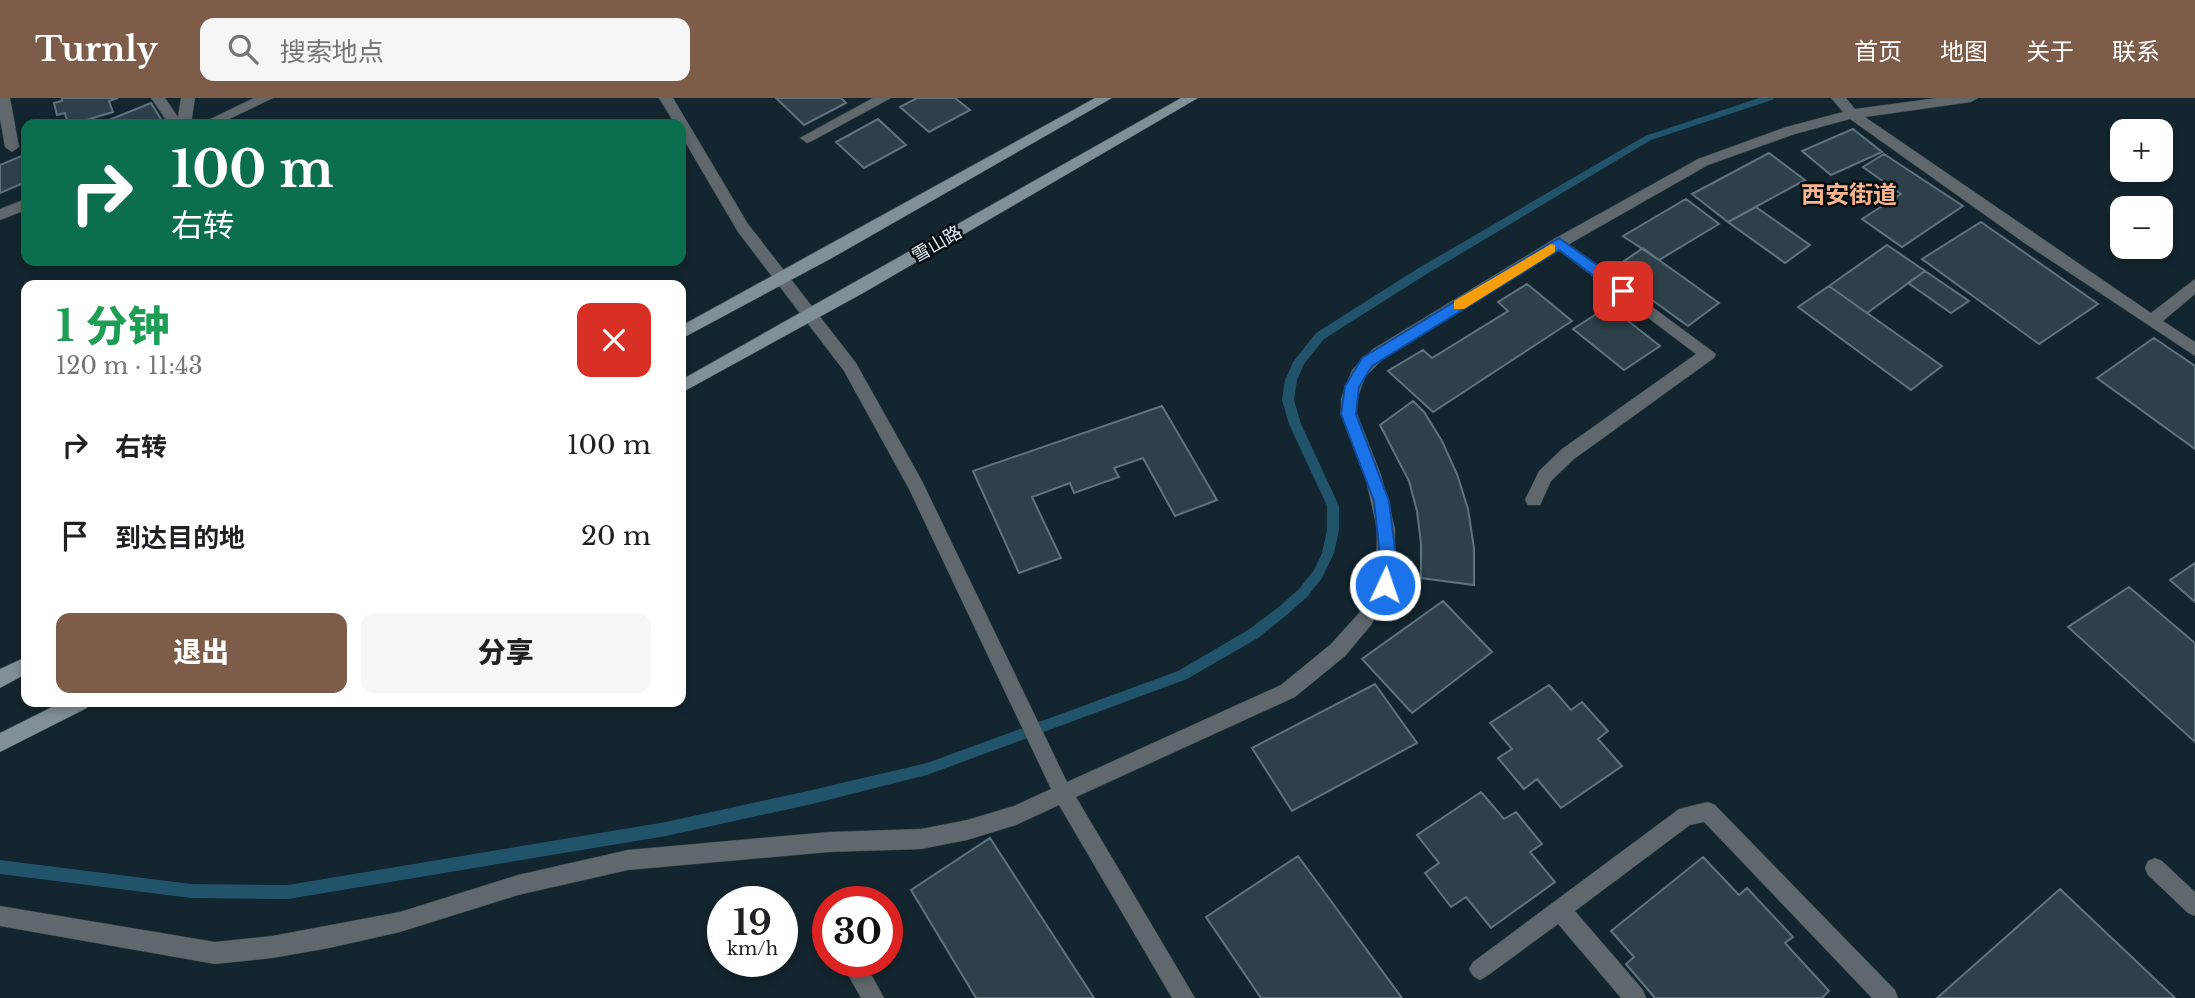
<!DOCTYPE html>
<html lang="zh">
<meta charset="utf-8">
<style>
body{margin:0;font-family:"Libre Baskerville","Noto Sans SC",serif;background:#f6f6f6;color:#202124;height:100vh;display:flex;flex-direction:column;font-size:26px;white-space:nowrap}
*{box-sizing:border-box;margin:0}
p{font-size:23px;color:#757577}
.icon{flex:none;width:38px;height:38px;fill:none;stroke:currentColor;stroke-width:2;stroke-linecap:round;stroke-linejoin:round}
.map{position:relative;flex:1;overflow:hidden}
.sheet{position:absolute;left:21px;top:182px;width:665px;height:427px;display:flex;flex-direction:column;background:#fff;border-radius:14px;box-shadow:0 4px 10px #0003}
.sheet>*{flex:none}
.banner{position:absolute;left:21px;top:21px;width:665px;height:147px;border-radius:14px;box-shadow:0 4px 10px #0003;background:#0b6e4f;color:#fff;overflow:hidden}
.buttons{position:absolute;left:2110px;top:21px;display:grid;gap:14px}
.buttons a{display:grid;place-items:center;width:63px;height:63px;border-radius:14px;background:#fff;box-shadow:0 4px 10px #0003;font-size:35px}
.speed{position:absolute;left:707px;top:788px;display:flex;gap:14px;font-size:35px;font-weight:700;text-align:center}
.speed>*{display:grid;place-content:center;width:91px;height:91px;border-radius:50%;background:#fff;box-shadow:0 4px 10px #0003;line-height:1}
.speed small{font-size:18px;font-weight:400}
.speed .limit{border:10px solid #d22;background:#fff;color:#111}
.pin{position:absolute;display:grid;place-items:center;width:60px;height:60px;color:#fff;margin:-30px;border-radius:14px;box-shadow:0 4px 10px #0006}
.me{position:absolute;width:77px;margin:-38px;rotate:3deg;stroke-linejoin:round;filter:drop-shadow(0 0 5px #0008)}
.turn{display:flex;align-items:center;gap:24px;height:147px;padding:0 35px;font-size:32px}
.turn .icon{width:91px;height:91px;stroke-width:2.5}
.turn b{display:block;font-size:49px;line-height:60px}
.round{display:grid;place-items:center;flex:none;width:74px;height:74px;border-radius:14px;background:#f6f6f6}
.headline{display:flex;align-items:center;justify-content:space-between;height:119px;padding:0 35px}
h1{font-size:42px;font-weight:800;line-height:52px;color:#1e9e55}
.primary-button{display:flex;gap:14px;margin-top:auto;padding:14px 35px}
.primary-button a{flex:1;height:80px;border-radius:14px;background:#7d5c4a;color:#fff;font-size:28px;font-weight:800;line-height:80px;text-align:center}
.primary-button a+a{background:#f6f6f6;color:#202124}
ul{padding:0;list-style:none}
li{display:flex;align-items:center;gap:21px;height:91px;padding:0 35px}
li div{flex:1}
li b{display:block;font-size:26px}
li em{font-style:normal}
header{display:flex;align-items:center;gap:42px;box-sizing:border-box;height:98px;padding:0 35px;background:#7d5c4a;color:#fff}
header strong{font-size:33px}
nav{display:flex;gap:38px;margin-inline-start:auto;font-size:24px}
.search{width:490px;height:63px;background:#f6f6f6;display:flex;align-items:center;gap:18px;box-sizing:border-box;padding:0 24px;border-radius:14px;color:#757577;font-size:26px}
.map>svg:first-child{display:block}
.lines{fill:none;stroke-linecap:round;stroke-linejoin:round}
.stream{fill:#21536a;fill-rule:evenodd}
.building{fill:#2e414a;stroke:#5f747e;stroke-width:2}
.lane-casing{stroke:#31424a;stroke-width:1}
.street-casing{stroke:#31424a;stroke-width:1}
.secondary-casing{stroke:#31424a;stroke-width:1}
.lane{fill:#5f686c;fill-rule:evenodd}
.street{fill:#5f686c;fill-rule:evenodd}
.secondary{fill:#818f97;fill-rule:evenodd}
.route{fill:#1a73e8;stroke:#114b97;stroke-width:2}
.slow{fill:#f59e0b}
.labels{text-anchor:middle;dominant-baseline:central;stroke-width:5;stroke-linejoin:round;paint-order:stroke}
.street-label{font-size:18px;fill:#e7f2f8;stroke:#060d11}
.district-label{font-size:24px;font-weight:bold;fill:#fcb48c;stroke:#060d11}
</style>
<header>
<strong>Turnly</strong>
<div class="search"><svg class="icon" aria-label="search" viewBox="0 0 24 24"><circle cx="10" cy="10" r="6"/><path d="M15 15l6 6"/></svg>搜索地点</div>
<nav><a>首页</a><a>地图</a><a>关于</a><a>联系</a></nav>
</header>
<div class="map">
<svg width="2195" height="900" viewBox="0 0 2195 900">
<rect width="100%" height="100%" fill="#13252e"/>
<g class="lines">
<!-- stream -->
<path class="stream" d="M1759,0H1774L1772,2L1651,42L1425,177L1324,241L1304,266L1297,282L1294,302L1301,326L1339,408V432L1334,455L1322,480L1307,499L1288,516L1258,540L1187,581L927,677L812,706L666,738L288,801L191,800L0,776V762L191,786L288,787L666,724L812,692L927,665L1178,573L1248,532L1280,508L1299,491L1314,472L1322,455L1327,432V408L1289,326L1282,302L1285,282L1293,264L1316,235L1417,171L1645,38Z"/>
</g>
<!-- building -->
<path class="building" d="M62,0H118L109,3L113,14L73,26H68L65,15L57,17L54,5L62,3Z
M776,0H841L846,5L804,27Z
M917,0H955L970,12L929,34L900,9Z
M151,5L164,26H99Z
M878,21L906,47L864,70L836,44Z
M1853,31L1882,54L1831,77L1802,53Z
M1769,55L1805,82L1728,124L1692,96Z
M26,56V84L0,95V67Z
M1884,56L1963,108L1902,149L1862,121L1901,96L1863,69Z
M1686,101L1719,126L1659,162L1623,138Z
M1756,109L1810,147L1785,165L1728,124Z
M1981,124L2098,206L2039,246L1922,161Z
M1887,147L1925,173L1867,215L1829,188Z
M1643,150L1659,162L1719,205L1688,228L1611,172Z
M1925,173L1969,203L1951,215L1908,185Z
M1527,186L1572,223L1433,314L1388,273L1423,252L1432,260L1508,213L1498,204Z
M1829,188L1867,215L1942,268L1911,292L1798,209Z
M1609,208L1660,248L1624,272L1573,231Z
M2154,240L2195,268V351L2097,280Z
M1413,303L1424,314L1442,343L1457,376L1468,411L1474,450V487L1421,480V446L1417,413L1409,383L1380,327Z
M1162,308L1217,402L1175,418L1143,360L1114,370L1119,379L1074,395L1070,385L1032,399L1061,460L1019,475L973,373Z
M2195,465V504L2170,482Z
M2129,489L2195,545V644L2068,529Z
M1443,503L1492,554L1412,615L1362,561Z
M1375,586L1417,645L1292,713L1252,650Z
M1549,587L1571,612L1582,604L1608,633L1598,641L1622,668L1561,710L1537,681L1524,691L1498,660L1512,651L1490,625Z
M1481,694L1504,721L1516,714L1542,746L1530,754L1555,784L1491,830L1466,799L1451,809L1425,775L1439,765L1417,737Z
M990,740L1094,900H976L911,792Z
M1298,758L1402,900H1261L1206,819Z
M1703,759L1739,797L1747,790L1793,839L1785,845L1829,893L1822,900H1655L1626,866L1634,859L1611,833Z
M2060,791L2175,900H1937Z"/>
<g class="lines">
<defs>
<path id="lane" d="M0,0H10L19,49L12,54L5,49L0,21Z
M151,0H165L178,19L181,0H195L191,26H169Z
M873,0H891L812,43L807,45L800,40Z
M1559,140L1716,256L1714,260L1574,361L1551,383L1540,407H1528L1525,402L1539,373L1562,351L1696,256L1554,149L1552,145L1554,141Z
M1708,704L1715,707L1895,892L1898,900H1872L1704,724L1690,727L1575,813L1643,892L1646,900H1621L1558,826L1487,878L1480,882L1473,878L1469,871L1473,864L1679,711Z
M858,864L866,867L884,900H861L847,875L850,867Z"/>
<path id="street" d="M254,0H273L219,26H200Z
M659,0H673L748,126L856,265L922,383L1067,684L1281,587L1331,546L1359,515L1376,486L1377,431L1365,377L1341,316V301L1352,272L1373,251L1554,141L1698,61L1786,29L1843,14L1831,0H1846L1855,11L1937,0H1978L1971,4L1865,19L2151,215L2195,181V196L2163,223L2195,244V258L2023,144L1850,21L1795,36L1708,67L1564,149L1385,259L1365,279L1357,301V316L1381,377L1395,431L1394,487L1371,527L1345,558L1295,599L1076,699L1195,900H1172L1059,707L1016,727L967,742L921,751L829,754L628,772L518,797L400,834L329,850L272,860L215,866L0,828V808L215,844L272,838L400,814L518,777L628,752L829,734L921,731L967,722L1014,708L1051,691L909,391L844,273L738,134L681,37V26H675Z
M26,101V112L0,122V111Z
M2155,760L2162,763L2195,794V818L2188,815L2148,777L2145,770L2148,763Z"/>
<path id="secondary" d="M1095,0H1112L832,160L681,241V228Z
M1181,0H1198L865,194L681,295V282Z
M26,559V576L0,590V571Z
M62,604H89L87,610L0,654V635Z"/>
</defs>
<!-- lane casing -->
<use href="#lane" class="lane-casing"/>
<!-- street casing -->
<use href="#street" class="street-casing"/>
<!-- secondary casing -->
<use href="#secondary" class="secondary-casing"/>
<!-- lane -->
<use href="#lane" class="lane"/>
<!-- street -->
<use href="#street" class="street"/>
<!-- secondary -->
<use href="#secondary" class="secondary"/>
</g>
<!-- route -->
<path class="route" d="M1559,140L1628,189V196H1618L1559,152L1372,268L1359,289L1356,316L1389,403L1396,459L1391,492H1380L1377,487L1380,459L1374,403L1341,316L1345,288L1362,260Z"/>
<!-- slow -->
<path class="slow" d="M1551,146L1555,147V154L1464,211H1454V203Z"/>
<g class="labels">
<!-- street labels -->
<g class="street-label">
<text transform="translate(937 146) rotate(-30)">雪山路</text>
</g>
<!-- district labels -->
<g class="district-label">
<text x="1849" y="96">西安街道</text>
</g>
</g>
</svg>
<div class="buttons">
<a>+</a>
<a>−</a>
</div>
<div class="speed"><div>19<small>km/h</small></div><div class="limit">30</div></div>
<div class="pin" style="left:1623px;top:193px;background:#d93025"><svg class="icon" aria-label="arrive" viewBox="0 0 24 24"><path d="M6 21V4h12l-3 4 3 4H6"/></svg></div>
<svg class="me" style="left:1385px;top:487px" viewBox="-20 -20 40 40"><circle r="17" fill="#1a73e8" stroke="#fff" stroke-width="3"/><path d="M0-11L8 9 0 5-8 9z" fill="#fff"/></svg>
<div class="banner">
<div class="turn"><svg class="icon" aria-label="right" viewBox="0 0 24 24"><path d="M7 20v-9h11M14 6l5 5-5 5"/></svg><div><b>100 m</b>右转</div></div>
</div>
<section class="sheet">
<div class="headline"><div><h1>1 分钟</h1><p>120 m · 11:43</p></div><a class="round" style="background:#d93025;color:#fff"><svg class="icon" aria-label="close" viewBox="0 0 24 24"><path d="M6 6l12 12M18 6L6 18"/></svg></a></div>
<ul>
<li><svg class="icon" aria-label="right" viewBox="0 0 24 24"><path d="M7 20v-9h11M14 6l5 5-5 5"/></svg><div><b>右转</b></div><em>100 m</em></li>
<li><svg class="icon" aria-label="arrive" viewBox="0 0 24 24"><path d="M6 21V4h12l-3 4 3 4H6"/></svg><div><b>到达目的地</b></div><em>20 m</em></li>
</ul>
<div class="primary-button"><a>退出</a><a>分享</a></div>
</section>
</div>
